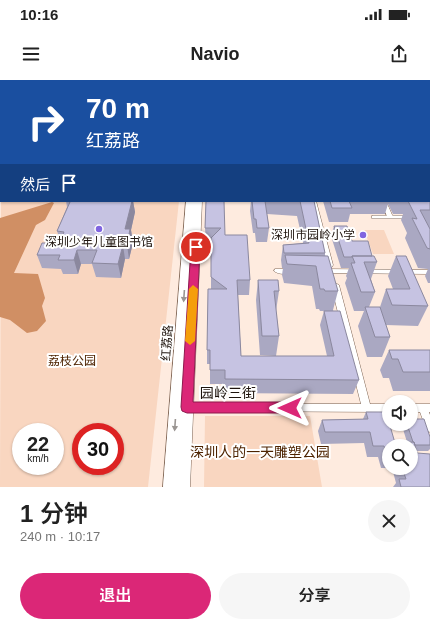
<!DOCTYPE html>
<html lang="zh">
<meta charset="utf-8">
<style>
body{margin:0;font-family:Helvetica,"Noto Sans SC",sans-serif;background:#f6f6f6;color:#222;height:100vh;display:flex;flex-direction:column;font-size:15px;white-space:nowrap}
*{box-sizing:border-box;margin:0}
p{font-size:13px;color:#767676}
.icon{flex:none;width:22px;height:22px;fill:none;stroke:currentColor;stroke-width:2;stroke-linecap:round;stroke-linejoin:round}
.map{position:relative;height:407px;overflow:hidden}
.sheet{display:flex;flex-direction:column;background:#fff;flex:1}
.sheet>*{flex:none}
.banner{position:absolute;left:0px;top:0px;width:430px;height:122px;box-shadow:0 1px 3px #0004;background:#1a4fa0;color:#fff;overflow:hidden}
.tools{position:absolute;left:382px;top:315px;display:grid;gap:8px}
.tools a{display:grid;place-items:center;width:36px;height:36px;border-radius:50%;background:#fff;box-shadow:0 1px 3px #0004;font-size:20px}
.speed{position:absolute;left:12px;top:343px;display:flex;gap:8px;font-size:20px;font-weight:700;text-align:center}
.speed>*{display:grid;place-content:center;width:52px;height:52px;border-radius:50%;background:#fff;box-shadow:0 1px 3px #0004;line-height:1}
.speed small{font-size:10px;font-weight:400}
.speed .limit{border:6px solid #d22;background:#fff;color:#111}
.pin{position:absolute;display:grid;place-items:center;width:34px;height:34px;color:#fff;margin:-17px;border:2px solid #fff;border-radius:50%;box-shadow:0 1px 4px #0007}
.me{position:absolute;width:44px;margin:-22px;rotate:270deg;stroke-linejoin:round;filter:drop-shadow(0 0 3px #0008)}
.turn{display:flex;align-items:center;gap:14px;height:84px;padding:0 20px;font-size:18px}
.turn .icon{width:52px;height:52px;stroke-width:2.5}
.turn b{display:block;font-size:28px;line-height:34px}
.then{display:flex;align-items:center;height:38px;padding:0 20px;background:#0003;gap:8px;font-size:15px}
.round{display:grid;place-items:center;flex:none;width:42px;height:42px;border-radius:21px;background:#f6f6f6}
.headline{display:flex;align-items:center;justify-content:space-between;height:68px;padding:0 20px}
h1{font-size:24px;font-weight:600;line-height:30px}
.action{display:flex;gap:8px;margin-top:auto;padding:8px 20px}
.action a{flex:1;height:46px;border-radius:24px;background:#db2777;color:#fff;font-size:16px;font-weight:600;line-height:46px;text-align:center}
.action a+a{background:#f6f6f6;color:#222}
.status{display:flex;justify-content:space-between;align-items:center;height:28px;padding:0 20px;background:#fff;direction:ltr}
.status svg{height:11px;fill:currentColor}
header{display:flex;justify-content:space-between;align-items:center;height:52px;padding:0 20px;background:#fff;font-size:18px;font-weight:600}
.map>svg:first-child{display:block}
.green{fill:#f9d6c0;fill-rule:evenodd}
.water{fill:#d08f64}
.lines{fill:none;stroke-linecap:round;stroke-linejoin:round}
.lane-casing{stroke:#7f6554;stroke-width:4}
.street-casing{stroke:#7f6554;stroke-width:1}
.secondary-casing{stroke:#7f6554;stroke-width:1}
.primary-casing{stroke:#7f6554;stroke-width:1}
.lane{stroke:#fff;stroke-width:3}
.street{fill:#fff;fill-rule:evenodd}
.secondary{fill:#fff;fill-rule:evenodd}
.primary{fill:#fff;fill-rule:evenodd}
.wall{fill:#aaa8c2;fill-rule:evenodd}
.shaded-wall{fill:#8b889e}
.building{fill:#c6c3e2;stroke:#8b889e}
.oneway{fill:#9a9592}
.route{fill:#db2777;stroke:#8e194d}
.slow{fill:#f59e0b}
.poi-dot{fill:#8065e0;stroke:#fff;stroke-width:1.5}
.labels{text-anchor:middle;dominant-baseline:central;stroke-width:4;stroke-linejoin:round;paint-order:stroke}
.poi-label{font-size:12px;fill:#1e140d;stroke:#fff;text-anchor:end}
.street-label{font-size:12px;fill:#1e140d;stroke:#fff}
.park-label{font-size:12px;fill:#4d2300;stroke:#fff}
.near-street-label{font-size:14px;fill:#1e140d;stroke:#fff}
.near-park-label{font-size:14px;fill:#4d2300;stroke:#fff}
</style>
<div class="status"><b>10:16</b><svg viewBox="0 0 49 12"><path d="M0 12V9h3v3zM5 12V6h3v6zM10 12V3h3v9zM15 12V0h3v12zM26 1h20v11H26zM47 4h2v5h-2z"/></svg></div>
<header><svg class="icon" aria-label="menu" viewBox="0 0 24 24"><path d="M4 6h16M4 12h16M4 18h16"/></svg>Navio<svg class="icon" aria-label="share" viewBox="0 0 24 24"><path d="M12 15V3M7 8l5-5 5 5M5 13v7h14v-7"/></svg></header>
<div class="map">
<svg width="430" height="407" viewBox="0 0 430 407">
<rect width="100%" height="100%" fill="#feebdf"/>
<!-- green -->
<path class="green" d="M214,0H357V1H214Z
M1,117V121H179L148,407H0ZM21,352H55V386H21ZM81,352H115V386H81Z
M364,150H384L394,174H373Z
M205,336H310L322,407H204Z"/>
<!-- water -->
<path class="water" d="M52,122L54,123L45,140L36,145L14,193L38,194L45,218L42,226L46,241L37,251L27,253L10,240L0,237V138Z"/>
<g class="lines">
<defs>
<path id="lane" d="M373,137H407"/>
<path id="street" d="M362,0H366L367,1H363Z
M429,105L430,106V111L429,110Z
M310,121H316L333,185L332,187H330L327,185Z
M380,121H386L393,137L392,138H388Z
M275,189H291L294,191C290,195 278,195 274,191Z
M322,189L430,190V194L324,193L321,191Z
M333,203H335L339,205L370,324H389V332L187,331L184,330L183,327L184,324L187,323L361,324L331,205Z
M411,324H430V332H429L430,335V352L427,351L420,332H411Z"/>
<path id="secondary" d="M26,0H30V1H26Z
M197,0H201V1H197Z
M186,121H194L179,370L194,121H202L190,407H163Z"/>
<path id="primary" d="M203,0H209V1H203Z
M429,13H430V17H429Z"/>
</defs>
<!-- lane casing -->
<use href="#lane" class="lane-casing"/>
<!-- street casing -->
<use href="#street" class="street-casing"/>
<!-- secondary casing -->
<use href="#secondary" class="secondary-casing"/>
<!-- primary casing -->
<use href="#primary" class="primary-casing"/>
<!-- lane -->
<use href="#lane" class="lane"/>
<!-- street -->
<use href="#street" class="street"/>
<!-- secondary -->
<use href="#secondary" class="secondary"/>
<!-- primary -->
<use href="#primary" class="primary"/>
</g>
<!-- wall -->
<path class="wall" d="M0,0H21L20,1H1V5H0Z
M31,0H56L55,1H31Z
M58,0H127L126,1H60Z
M429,21H430V82L429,80Z
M430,112V203H428L425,196L428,189L418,188L405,158L407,153L401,140L403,134H393L388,124L385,134H350L348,142H329L323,121H429Z
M66,121H133L135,132L131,150L133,163L129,179H125L121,198L96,197L92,184H81L78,194H63L61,189L42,188L37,175L59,163L60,160L57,151L67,127Z
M206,121L250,200L249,215H238L241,276H327L320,245L324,231H320L319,229H316L312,206L284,203L282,195L283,188H282L281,180L283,165L303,163L297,136L267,134L269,148L267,162H256L255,153H253L250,131L251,121H314L325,173V175L338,211L333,230L359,300L353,314L225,313V304H210V284H207V270L211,209V162H206L205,148Z
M334,146L372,176L377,182L371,199L375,212L369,227H380L386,209H393L388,196L396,176L428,226L418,246L386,245L390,257L382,277H367L358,246L364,231H354L345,203L347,198L346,196L349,188H341L331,156Z
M258,200L279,211L276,231L279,256L276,276L260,275L256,220Z
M389,270H430V311H393L389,298H383L380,290Z
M366,332L395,363L407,362L402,346L403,344H411L430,357V369L428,371H417L430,407H393L396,403L392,388H381L378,377H367L364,363L321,364L318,351L322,340L363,339ZM389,366L411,388H389Z"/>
<!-- shaded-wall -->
<path class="shaded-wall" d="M14,0H21L20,1H15Z
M1,26V47L0,48V28Z
M1,59V95L0,97V60Z
M132,121H133L135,132L131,150L133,163L129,179L127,165L125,149Z
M123,165L125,179L121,198L118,184Z
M77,170L81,184L78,194L74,180Z"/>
<!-- building -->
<path class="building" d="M1,17V26L0,28V18Z
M429,21H430V50L429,48Z
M0,37H1V59L0,60Z
M429,110L430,112V120H429Z
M67,121H132L125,149H130L127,165H123L118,184L92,183L97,170H77L74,180H58L60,175H37L42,163H59L64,152L57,151L70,122Z
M206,121H224L225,155H247L250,200H237L241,276H334L324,231H340L359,300L225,299V290H210V270H207L208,209H227L211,197V158L221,148H205Z
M252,121H265L269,148H257L256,139H254Z
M292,121H314L325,173H284L283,165L309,163L300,121Z
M330,121H349L352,128H332Z
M408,121H430V130H420L430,149V169L427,168L412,138L417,139Z
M334,146H347L352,161H368L372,176H352V177H344Z
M285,175L328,176L338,211H325L324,209H320L316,186L287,184Z
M352,176H374L377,182H364L375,212H361L351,183H355Z
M396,176H406L428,226L392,225L386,209H410Z
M258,200H278L279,211H274L279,256H262Z
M365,227H380L390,257H375Z
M389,270H430V292H403L398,279H392Z
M366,332H386L395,363L414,362L417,373L430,374V407H401L399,399H406L402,388H411V366H389V378H388L384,366H373L370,352H325L322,340L368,339Z
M411,339H424L430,357V365H415L414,362H413L407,344H411Z"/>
<!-- one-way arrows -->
<defs><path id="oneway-solid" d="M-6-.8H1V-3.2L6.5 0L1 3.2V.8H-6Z"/></defs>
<g class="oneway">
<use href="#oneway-solid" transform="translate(184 216) rotate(94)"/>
<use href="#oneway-solid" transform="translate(175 345) rotate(94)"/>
</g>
<!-- route -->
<path class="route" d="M196,164L200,167L193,322H290L294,324L296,328L294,331L290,333H187L182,331L181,327L191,167Z"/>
<!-- slow -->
<path class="slow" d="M193,205L198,209L195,261L190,265L185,261L189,209Z"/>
<!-- markers -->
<g class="poi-dot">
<circle cx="99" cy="149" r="4"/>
<circle cx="363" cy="155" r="4"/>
</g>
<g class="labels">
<!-- poi labels -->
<g class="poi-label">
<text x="355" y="155">深圳市园岭小学</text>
<text x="99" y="162" text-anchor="middle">深圳少年儿童图书馆</text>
</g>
<!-- street labels -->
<g class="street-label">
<text transform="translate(167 263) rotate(-86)">红荔路</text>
</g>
<!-- park labels -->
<g class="park-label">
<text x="72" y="281">荔枝公园</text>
</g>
<!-- near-street labels -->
<g class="near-street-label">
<text x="228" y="313">园岭三街</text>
</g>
<!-- near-park labels -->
<g class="near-park-label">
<text x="260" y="372">深圳人的一天雕塑公园</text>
</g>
</g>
</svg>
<div class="tools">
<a><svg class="icon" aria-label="sound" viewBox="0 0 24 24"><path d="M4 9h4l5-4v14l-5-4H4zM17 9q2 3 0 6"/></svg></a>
<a><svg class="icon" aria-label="search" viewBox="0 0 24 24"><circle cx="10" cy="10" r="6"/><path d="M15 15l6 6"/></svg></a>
</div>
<div class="speed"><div>22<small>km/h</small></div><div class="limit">30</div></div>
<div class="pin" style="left:196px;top:167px;background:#d93025"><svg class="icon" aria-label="arrive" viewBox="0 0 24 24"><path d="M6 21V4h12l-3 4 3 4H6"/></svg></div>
<svg class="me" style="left:290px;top:328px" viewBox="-20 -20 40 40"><path d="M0-17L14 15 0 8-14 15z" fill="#db2777" stroke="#fff" stroke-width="4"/></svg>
<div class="banner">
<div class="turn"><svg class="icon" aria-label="right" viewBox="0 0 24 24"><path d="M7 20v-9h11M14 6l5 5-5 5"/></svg><div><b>70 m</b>红荔路</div></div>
<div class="then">然后<svg class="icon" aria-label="arrive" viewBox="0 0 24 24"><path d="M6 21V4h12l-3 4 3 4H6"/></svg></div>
</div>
</div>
<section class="sheet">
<div class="headline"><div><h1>1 分钟</h1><p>240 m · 10:17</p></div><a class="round"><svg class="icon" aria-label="close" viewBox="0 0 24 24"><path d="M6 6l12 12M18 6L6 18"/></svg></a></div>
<div class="action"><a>退出</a><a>分享</a></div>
</section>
